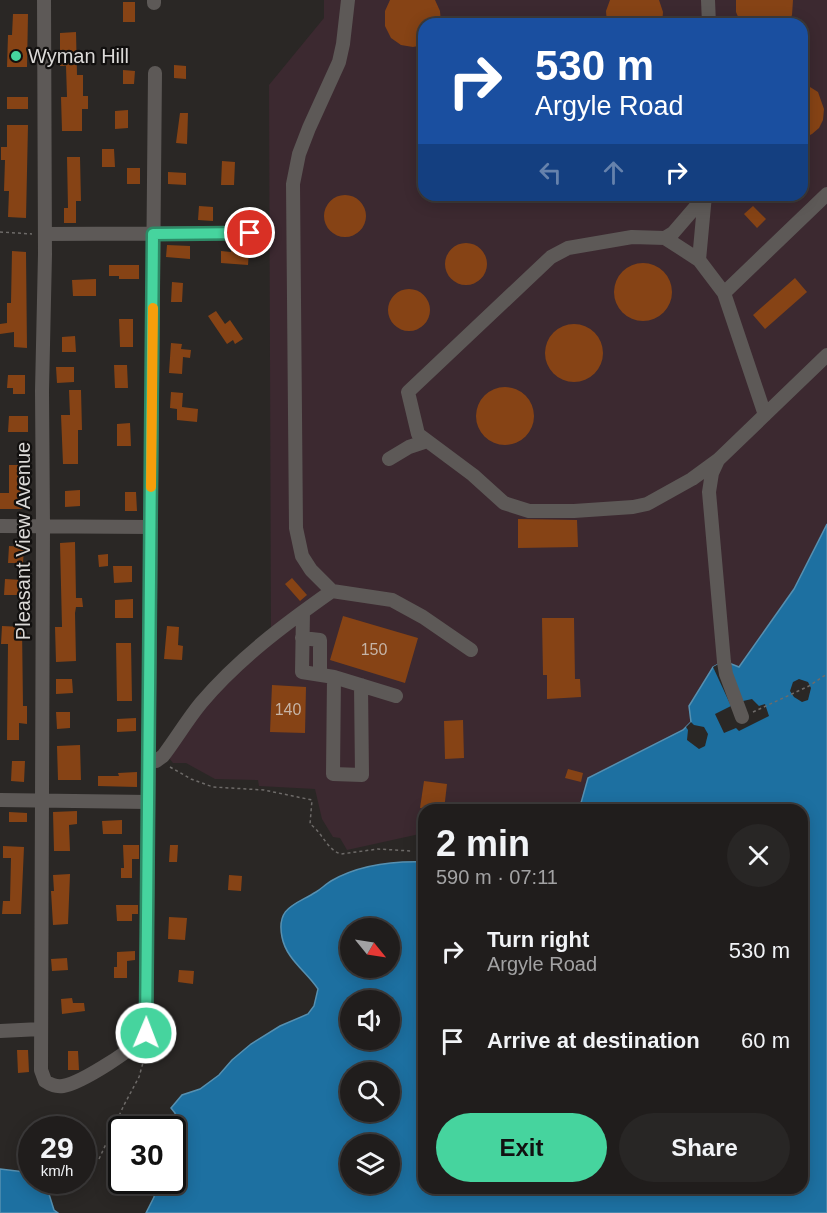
<!DOCTYPE html>
<meta charset="utf-8">
<style>
body{margin:0;font-family:Arial,sans-serif;background:#282625;color:#f1f3f6;height:100vh;display:flex;flex-direction:column;font-size:22px;white-space:nowrap}
*{box-sizing:border-box;margin:0}
p{font-size:20px;color:#a2a2a3}
.icon{flex:none;width:33px;height:33px;fill:none;stroke:currentColor;stroke-width:2;stroke-linecap:round;stroke-linejoin:round}
.map{position:relative;flex:1;overflow:hidden}
.sheet{position:absolute;left:418px;top:804px;width:390px;height:390px;display:flex;flex-direction:column;background:#201d1c;border-radius:18px;box-shadow:0 3px 15px #0003,0 0 0 2px #3d3b3b}
.sheet>*{flex:none}
.top-card{position:absolute;left:418px;top:18px;width:390px;height:183px;border-radius:18px;box-shadow:0 3px 15px #0003,0 0 0 2px #3d3b3b;background:#1a4fa0;color:#fff;overflow:hidden}
.needle{width:39px;rotate:120deg}
.buttons{position:absolute;left:340px;top:918px;display:grid;gap:12px}
.buttons a{display:grid;place-items:center;width:60px;height:60px;border-radius:50%;background:#201d1c;box-shadow:0 3px 15px #0003,0 0 0 2px #3d3b3b;font-size:30px}
.speed{position:absolute;left:18px;top:1116px;display:flex;gap:12px;font-size:30px;font-weight:700;text-align:center}
.speed>*{display:grid;place-content:center;width:78px;height:78px;border-radius:50%;background:#201d1c;box-shadow:0 3px 15px #0003,0 0 0 2px #3d3b3b;line-height:1}
.speed small{font-size:15px;font-weight:400}
.speed .limit{border:3px solid #111;border-radius:9px;background:#fff;color:#111}
.pin{position:absolute;display:grid;place-items:center;width:51px;height:51px;color:#fff;margin:-26px;border:3px solid #fff;border-radius:50%;box-shadow:0 2px 6px #0007}
.me{position:absolute;width:66px;margin:-33px;rotate:1deg;stroke-linejoin:round;filter:drop-shadow(0 0 4px #0008)}
.turn{display:flex;align-items:center;gap:21px;height:126px;padding:0 18px;font-size:27px}
.turn .icon{width:78px;height:78px;stroke-width:2.5}
.turn b{display:block;font-size:42px;line-height:51px}
.lanes{display:flex;align-items:center;height:57px;padding:0 18px;background:#0003;justify-content:center;gap:30px;direction:ltr}
.lanes .off{opacity:.35}
.round{display:grid;place-items:center;flex:none;width:63px;height:63px;border-radius:32px;background:#282625}
.head{display:flex;align-items:center;justify-content:space-between;height:102px;padding:0 18px}
h1{font-size:36px;font-weight:600;line-height:45px}
.primary-button{display:flex;gap:12px;margin-top:auto;padding:12px 18px}
.primary-button a{flex:1;height:69px;border-radius:36px;background:#46d49e;color:#111;font-size:24px;font-weight:600;line-height:69px;text-align:center}
.primary-button a+a{background:#282625;color:#f1f3f6}
ul{padding:0;list-style:none}
li{display:flex;align-items:center;gap:18px;height:90px;padding:0 18px}
li div{flex:1}
li b{display:block;font-size:22px}
li em{font-style:normal}
.map>svg:first-child{display:block}
.industrial{fill:#3c2930;fill-rule:evenodd}
.water{fill:#1d70a1;stroke:#5690b1;stroke-width:1.5;fill-rule:evenodd}
.pier{fill:#2a2725}
.building{fill:#864315}
.lines{fill:none;stroke-linecap:round;stroke-linejoin:round}
.path{stroke:#6e6b69;stroke-width:1.5;stroke-dasharray:3 3;stroke-linecap:butt}
.minor{stroke:#5d5957;stroke-width:14}
.route-casing{stroke:#2e8a67;stroke-width:15}
.route{stroke:#46d49e;stroke-width:10}
.slow{stroke:#f59e0b;stroke-width:10}
.poi-dot{fill:#46d49e;stroke:#12100f;stroke-width:2}
.labels{text-anchor:middle;dominant-baseline:central;stroke-width:4.5;stroke-linejoin:round;paint-order:stroke}
.number-label{font-size:16px;fill:#c6b4a6}
.poi-label{font-size:20px;fill:#dbd9d7;stroke:#12100f;text-anchor:start}
.street-label{font-size:20px;fill:#dbd9d7;stroke:#12100f}
</style>
<div class="map">
<svg width="827" height="1213" viewBox="0 0 827 1213">
<rect width="100%" height="100%" fill="#2a2725"/>
<!-- industrial -->
<path class="industrial" d="M324,0H827V524L794,589L739,668L689,706L691,722L683,730L588,778L579,810H424V833L347,850L340,838L333,837L322,819L315,789L259,786L258,780L215,779L186,763H173L165,753L271,631L269,85L324,18ZM424,24H802V195H424Z"/>
<!-- water -->
<path class="water" d="M827,524V1213H146L154,1197L156,1181L172,1180L173,1146L176,1141V1123L175,1113L171,1108L182,1095L200,1089L219,1075L232,1060L251,1044L280,1026L308,1014L314,1006L318,989C307,972 286,959 282,937C276,907 295,905 316,892C321,889 326,884 331,881C359,865 393,861 424,862V1188H802V810H579L588,778L683,730L691,722L689,706L713,667L724,661L739,667L794,589ZM351,928H390V968H351ZM351,1000H390V1040H351ZM351,1072H390V1112H351ZM351,1144H390V1184H351Z
M0,1169L25,1172L31,1175L32,1180L40,1181L49,1194L54,1210L58,1213H0Z"/>
<!-- pier -->
<path class="pier" d="M724,661L743,701L752,699L759,706L765,704L769,716L739,731L736,728L724,733L715,714L731,706L713,667Z
M799,679L808,682L811,688L808,700L802,702L794,697L790,691L793,682Z
M691,722L694,725L704,727L708,734L705,746L699,749L687,740L688,730L686,727Z"/>
<!-- building -->
<path class="building" d="M390,0H435L440,11L441,24H424V45L413,47L401,45L391,38L385,26V11Z
M610,0H659L663,12L662,24H607L606,11Z
M736,0H793L792,15L788,24H741L736,12Z
M123,2H135V22H123Z
M13,14H28L27,67H7L8,35H12Z
M76,32L77,75H83V96H88V109H82V131H62L61,97H67L66,66H60V33Z
M174,65L186,66V79L174,78Z
M123,70L135,71L134,84H123Z
M802,82L818,92L824,109L823,120L819,128L812,134L802,139Z
M7,97H28V109H7Z
M128,110V128L115,129V111Z
M180,113H188L187,144L176,143Z
M7,125H28L26,218L8,217L9,191H4L5,160H1V147H7Z
M102,149H114L115,167H102Z
M67,157H80L81,201H76V223H64V208H68Z
M222,161L235,162L234,185H221Z
M127,168H140V184H127Z
M168,172L186,173V185L168,184Z
M324 216a21 21 0 1 1 42 0a21 21 0 1 1-42 0Z
M199,206L213,207V221L198,220Z
M753,206L766,219L757,228L744,214Z
M445 264a21 21 0 1 1 42 0a21 21 0 1 1-42 0Z
M167,245L190,246V259L166,257Z
M231,250L249,251L248,265L221,263V251L231,252Z
M12,251L26,252L27,348L14,347V332L0,334V324L7,323V303H11Z
M614 292a29 29 0 1 1 58 0a29 29 0 1 1-58 0Z
M109,265H139V279H119V276H109Z
M795,278L807,292L765,329L753,315Z
M96,279V296H73L72,280Z
M172,282L183,283L182,302H171Z
M388 310a21 21 0 1 1 42 0a21 21 0 1 1-42 0Z
M216,311L225,324L230,320L243,339L235,344L233,340L227,344L208,316Z
M119,319H133V347H120Z
M545 353a29 29 0 1 1 58 0a29 29 0 1 1-58 0Z
M75,336L76,352H62V337Z
M171,343L182,344L181,349L191,350L190,358L183,357L182,374L169,373Z
M114,365H127L128,388H115Z
M56,367H74V382L57,383Z
M8,375H25V394H13V388H7Z
M476 416a29 29 0 1 1 58 0a29 29 0 1 1-58 0Z
M69,390H81L82,430H78V464H63L61,415H70Z
M171,392L183,393L182,407L198,409L197,422L177,420V409L170,408Z
M9,416H28V432H8Z
M130,423L131,446H117V424Z
M9,465H21V493H23V509H0V493H9Z
M80,490V506L65,507V491Z
M125,492H136L137,511H125Z
M518,519L577,520L578,547L518,548Z
M75,542L76,598H82L83,607H76L75,613L76,661L56,662L55,627H62L60,543Z
M9,546L24,547L23,563H8Z
M108,554V566L99,567L98,555Z
M113,566H132V582L114,583Z
M292,578L307,595L300,601L285,584Z
M5,579L22,580V595H4Z
M133,599V618H115V600Z
M343,616L418,638L405,683L330,660Z
M542,618H574L575,679H580L581,697L547,699V675H543Z
M2,626L22,627L23,706H27V724L19,723V740H7L8,644H1Z
M167,626L179,627L178,645L183,646L182,660L164,659Z
M116,643H131L132,701H117Z
M56,679H72L73,693L56,694Z
M272,685L306,687L305,733L270,732Z
M56,712H70V728L57,729Z
M136,718V731L117,732V719Z
M463,720L464,758L445,759L444,721Z
M80,745L81,780H58L57,746Z
M12,761H25L24,782L11,781Z
M568,769L583,773L581,782L565,778Z
M137,772V787L98,786V776H119L118,773Z
M424,781L447,784L444,810L420,808Z
M77,811V824L69,825L70,851H54L53,812Z
M9,812L27,813V822H9Z
M122,820V834H103L102,821Z
M123,845H139V859H132V878H121V868H124Z
M170,845H178L177,862H169Z
M3,846L24,847L21,914H2L3,901H10L11,858H3Z
M70,874L68,924L53,925L51,891H54L53,875Z
M229,875L242,876L241,891L228,890Z
M116,905H138V914H132V921H117Z
M169,917L187,918L185,940L168,939Z
M135,951V960L127,961V978H114V967H117V952Z
M67,958L68,970L52,971L51,959Z
M179,970L194,971L193,984L178,982Z
M72,998L73,1003H84L85,1011L62,1014L61,999Z
M17,1050H28L29,1072L18,1073Z
M68,1051H78L79,1070H68Z"/>
<g class="lines">
<!-- path -->
<path class="path" d="M0,232L32,234
M753,712L809,686L827,674
M170,767L191,779L213,787L264,790L312,800L310,824C322,832 327,850 341,854L378,849L411,851
M99,1159L124,1105L139,1077L146,1052"/>
<!-- minor -->
<path class="minor" d="M44,0L45,254L42,391L43,526L41,1070L45,1081C51,1085 57,1087 63,1086C81,1083 137,1048 146,1033L155,73
M154,0V3
M348,0L343,44L339,62L309,128L299,154L293,184L296,528L302,556L311,570L332,591L392,600L423,617L471,650
M708,0L709,24
M705,195L699,260L724,293L765,415
M45,234L250,233
M665,238L673,233L704,197
M699,260L665,238L632,237L568,248L551,257L408,392L418,434L473,475L504,503L529,511H574L633,507L647,504L692,479L718,460
M724,293L827,194
M389,459L409,447L427,441
M0,526L151,527
M303,612L302,672L334,677L333,774L362,775L361,685
M302,638L320,640V675
M334,677L396,696
M742,717L726,674L724,662L709,492L712,473L718,460L827,355
M149,761H156L163,756C176,739 187,720 201,703C238,659 285,624 332,591
M0,800L148,802
M0,1031L41,1029"/>
</g>
<g class="lines">
<defs>
<path id="route" d="M146,1033L153,234L250,233"/>
</defs>
<!-- route casing -->
<use href="#route" class="route-casing"/>
<!-- route -->
<use href="#route" class="route"/>
<!-- slow -->
<path class="slow" d="M151,487L153,308"/>
</g>
<!-- markers -->
<circle class="poi-dot" cx="16" cy="56" r="6"/>
<g class="labels">
<!-- number labels -->
<g class="number-label">
<text x="374" y="649">150</text>
<text x="288" y="709">140</text>
</g>
<!-- poi labels -->
<g class="poi-label">
<text x="28" y="56">Wyman Hill</text>
</g>
<!-- street labels -->
<g class="street-label">
<text transform="translate(23 541) rotate(-90)">Pleasant View Avenue</text>
</g>
</g>
</svg>
<div class="buttons">
<a><svg class="needle" viewBox="-14 -14 28 28"><path d="M0-13l5 13h-10z" fill="#e53935"/><path d="M0 13l5-13h-10z" fill="#a2a2a3"/></svg></a>
<a><svg class="icon" aria-label="sound" viewBox="0 0 24 24"><path d="M4 9h4l5-4v14l-5-4H4zM17 9q2 3 0 6"/></svg></a>
<a><svg class="icon" aria-label="search" viewBox="0 0 24 24"><circle cx="10" cy="10" r="6"/><path d="M15 15l6 6"/></svg></a>
<a><svg class="icon" aria-label="layers" viewBox="0 0 24 24"><path d="M12 4l9 5-9 5-9-5zM3 14l9 5 9-5"/></svg></a>
</div>
<div class="speed"><div>29<small>km/h</small></div><div class="limit">30</div></div>
<div class="pin" style="left:250px;top:233px;background:#d93025"><svg class="icon" aria-label="arrive" viewBox="0 0 24 24"><path d="M6 21V4h12l-3 4 3 4H6"/></svg></div>
<svg class="me" style="left:146px;top:1033px" viewBox="-20 -20 40 40"><circle r="17" fill="#46d49e" stroke="#fff" stroke-width="3"/><path d="M0-11L8 9 0 5-8 9z" fill="#fff"/></svg>
<div class="top-card">
<div class="turn"><svg class="icon" aria-label="right" viewBox="0 0 24 24"><path d="M7 20v-9h11M14 6l5 5-5 5"/></svg><div><b>530 m</b>Argyle Road</div></div>
<div class="lanes"><svg class="icon off" aria-label="left" viewBox="0 0 24 24"><path d="M17 20v-9H6M10 6l-5 5 5 5"/></svg><svg class="icon off" aria-label="ahead" viewBox="0 0 24 24"><path d="M12 20V5M6 11l6-6 6 6"/></svg><svg class="icon" aria-label="right" viewBox="0 0 24 24"><path d="M7 20v-9h11M14 6l5 5-5 5"/></svg></div>
</div>
<section class="sheet">
<div class="head"><div><h1>2 min</h1><p>590 m · 07:11</p></div><a class="round"><svg class="icon" aria-label="close" viewBox="0 0 24 24"><path d="M6 6l12 12M18 6L6 18"/></svg></a></div>
<ul>
<li><svg class="icon" aria-label="right" viewBox="0 0 24 24"><path d="M7 20v-9h11M14 6l5 5-5 5"/></svg><div><b>Turn right</b><p>Argyle Road</p></div><em>530 m</em></li>
<li><svg class="icon" aria-label="arrive" viewBox="0 0 24 24"><path d="M6 21V4h12l-3 4 3 4H6"/></svg><div><b>Arrive at destination</b></div><em>60 m</em></li>
</ul>
<div class="primary-button"><a>Exit</a><a>Share</a></div>
</section>
</div>
